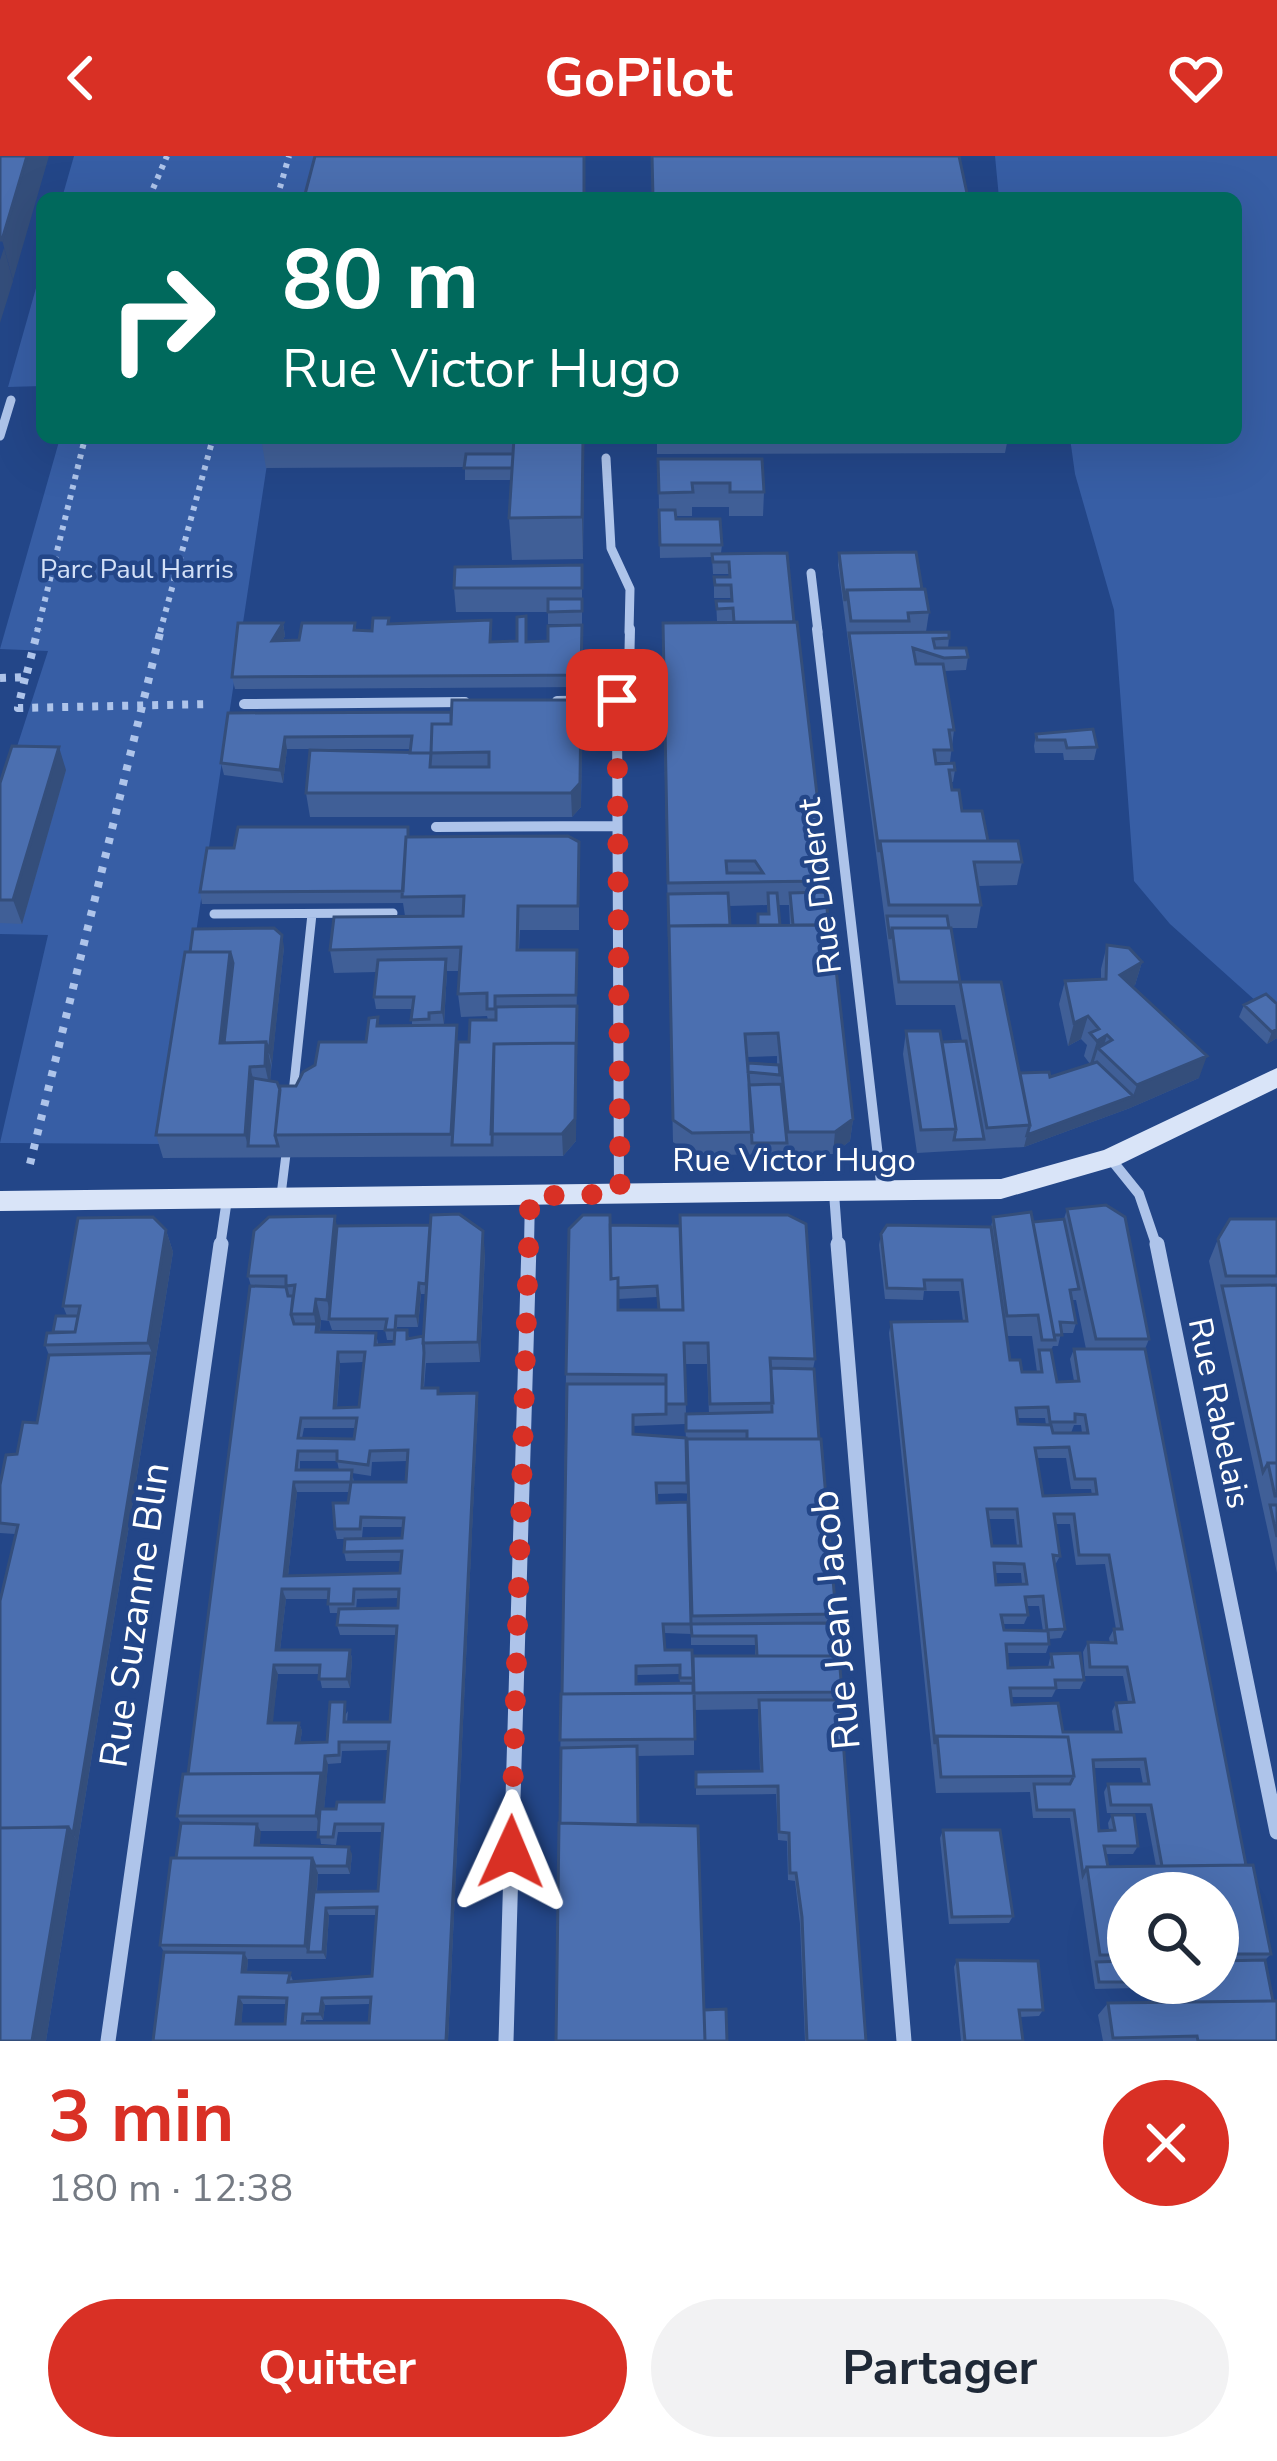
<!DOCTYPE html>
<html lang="fr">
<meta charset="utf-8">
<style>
body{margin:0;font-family:"Nunito Sans",sans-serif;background:#f2f2f3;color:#1f2937;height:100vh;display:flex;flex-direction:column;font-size:45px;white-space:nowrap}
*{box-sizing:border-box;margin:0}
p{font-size:39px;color:#747a83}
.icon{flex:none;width:66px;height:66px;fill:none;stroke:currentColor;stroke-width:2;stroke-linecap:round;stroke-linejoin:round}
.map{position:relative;height:1885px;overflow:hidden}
.sheet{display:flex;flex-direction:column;background:#fff;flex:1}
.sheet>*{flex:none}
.banner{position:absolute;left:36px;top:36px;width:1206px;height:252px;border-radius:18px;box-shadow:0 12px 48px #0002;background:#00695c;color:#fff;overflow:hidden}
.fabs{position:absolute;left:1107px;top:1716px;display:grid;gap:24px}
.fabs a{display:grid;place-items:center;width:132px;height:132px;border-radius:50%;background:#fff;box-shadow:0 12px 48px #0002;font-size:60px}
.pin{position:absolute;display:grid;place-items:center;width:102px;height:102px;color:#fff;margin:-51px;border-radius:24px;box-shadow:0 6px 18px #0006}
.me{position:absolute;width:132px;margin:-66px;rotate:1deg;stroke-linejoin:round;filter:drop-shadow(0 0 9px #0008)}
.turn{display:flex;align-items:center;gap:42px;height:252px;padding:0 48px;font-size:54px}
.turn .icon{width:156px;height:156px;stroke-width:2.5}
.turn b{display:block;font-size:84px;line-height:102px}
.round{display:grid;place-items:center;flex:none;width:126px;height:126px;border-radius:63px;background:#f2f2f3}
.headline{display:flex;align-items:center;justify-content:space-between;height:204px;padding:0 48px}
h1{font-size:72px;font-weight:700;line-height:90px;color:#d93025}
.button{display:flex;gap:24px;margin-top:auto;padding:24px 48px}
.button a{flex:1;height:138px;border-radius:72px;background:#d93025;color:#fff;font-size:48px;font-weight:700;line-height:138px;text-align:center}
.button a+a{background:#f2f2f3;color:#1f2937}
header{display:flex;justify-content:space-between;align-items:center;height:156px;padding:0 48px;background:#d93025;color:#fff;font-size:54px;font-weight:700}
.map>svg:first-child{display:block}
.green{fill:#375ea5}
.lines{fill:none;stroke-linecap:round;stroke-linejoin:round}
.path-far1{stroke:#aec4ea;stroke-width:6;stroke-dasharray:4.5 6;stroke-linecap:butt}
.path{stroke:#aec4ea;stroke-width:8;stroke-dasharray:6 9;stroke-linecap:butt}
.lane{stroke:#aec4ea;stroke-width:9}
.street-far2{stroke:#aec4ea;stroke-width:9}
.street-far1{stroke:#aec4ea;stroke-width:10}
.street{stroke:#aec4ea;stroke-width:15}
.secondary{fill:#d9e4f8;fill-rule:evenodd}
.wall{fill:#405f97;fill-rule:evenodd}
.shaded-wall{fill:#344e7b}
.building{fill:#4b6fb0;stroke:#344e7b;stroke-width:3;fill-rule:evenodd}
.route{stroke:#d93025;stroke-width:21;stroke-dasharray:0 37.8}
.labels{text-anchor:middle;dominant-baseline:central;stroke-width:9;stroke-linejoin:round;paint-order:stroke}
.far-park-label{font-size:27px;fill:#d3e0f7;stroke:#234688}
.street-label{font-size:33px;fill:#fff;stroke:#234688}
.near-street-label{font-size:39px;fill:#fff;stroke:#234688}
</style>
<header><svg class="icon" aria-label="back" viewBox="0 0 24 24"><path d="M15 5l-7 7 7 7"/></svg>GoPilot<svg class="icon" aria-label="heart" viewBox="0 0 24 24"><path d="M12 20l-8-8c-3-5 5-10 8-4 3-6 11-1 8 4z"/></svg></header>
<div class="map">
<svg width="1277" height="1885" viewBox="0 0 1277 1885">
<rect width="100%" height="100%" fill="#234688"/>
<!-- green -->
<path class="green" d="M74,0H331L320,42H62Z
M995,0H1277V864L1170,768L1134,725L1114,454L1075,318L1070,282H1236V42H999Z
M42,111V230L8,231Z
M60,282H271L164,988L0,987L48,779L0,778V643L48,495L0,493Z"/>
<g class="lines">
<!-- path-far1 -->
<path class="path-far1" d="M149,42L167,0
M277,42L289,0
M37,476L85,282
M160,476L213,282"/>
<!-- path -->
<path class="path" d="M0,522L26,521L38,473
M25,522L18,552L212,548
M30,1008L161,473"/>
<!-- lane -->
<path class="lane" d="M214,758L393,757
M293,937L312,758
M281,1039L287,990"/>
<!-- street-far2 -->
<path class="street-far2" d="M0,280L11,244
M606,302L611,392L630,433L629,476
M811,417L818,476"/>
<!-- street-far1 -->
<path class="street-far1" d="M817,473L882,1035
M557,545L617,544
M244,548L465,546
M436,671L617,670
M1110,1002L1139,1038L1157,1091
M834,1037L838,1091
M619,1038L617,544L629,515L630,473
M220,1091L227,1043
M529,1091L530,1039"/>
<!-- street -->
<path class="street" d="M838,1088L904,1885
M1157,1088L1277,1676
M108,1885L221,1088
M506,1885L529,1088"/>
<!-- secondary -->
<path class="secondary" d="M1277,912V932L1119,1009L1001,1043L0,1055V1035L1001,1023L1104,994Z"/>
</g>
<!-- wall -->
<path class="wall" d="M261,282H584L583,403L512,404L509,362L511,324H465V311L266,312Z
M657,282H1008L1005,297L657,298Z
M658,303L764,336L763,360H729V351H692V360H675L676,363L722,389L721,397L794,466L827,725L825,736L853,963L850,985L833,998L691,999L673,986L662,491L733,466V465H717L716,445H731V442H714V421H729V418H713L712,401L660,402ZM767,749L768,758H758L757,769H730L729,750ZM778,749H789L790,769H780ZM777,900V909L748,907L747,901Z
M839,397L922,433L929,456L926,476L949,482L948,492L968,501L966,514L944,515L954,574L950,606H936V608L955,614L953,626H951L952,634L962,655L988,685L1022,706L1017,729L978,730L981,749L977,772H949L960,826L1020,917L1050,921L1094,907V905L1090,908L1084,900L1087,889L1081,883L1068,890L1059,848L1065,825L1101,823V813L1107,789L1142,806L1135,829L1132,830L1199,922L1130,952L1024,991L917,997L903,898L906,875L942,886L962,885L955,849H896L838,409Z
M582,409V468H548V456H456L454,432Z
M283,467L285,480L282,485L299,484L355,467L356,475H372L390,468L491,486L548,485L582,469V531L235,533L232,521Z
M228,557L582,572L581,651L572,661H310L306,637L410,597L411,593H287L283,627L224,619L221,607Z
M1036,578L1097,591L1094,604H1064L1063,597H1035L1034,590Z
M66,614L22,768L0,767V627Z
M409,681L579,686V774H520L519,794H577L576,985L563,1000L163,1002L156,979L284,791L270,925L280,934L296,930L366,886L379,870H412V853H376L374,841L376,816L334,817L330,794L405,760L403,747L202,748L200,736L234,692ZM447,815H460L458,838L461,861L487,860L488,864L469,886H458L430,869L444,868Z
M1244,849L1277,882L1267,888L1239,861Z
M1067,1053L1149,1183L1145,1193L1246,1709L1271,1798L1265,1804L1277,1885H1103L1098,1859L1108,1847L1180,1846L1178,1831L1095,1833L1070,1662H1033L1030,1636L936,1637L889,1177L891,1166L963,1165L959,1135H924L923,1144L885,1143L879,1089L881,1078L991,1071L993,1061L1033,1066L1064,1063ZM1072,1144H1076L1086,1193H1074L1070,1203L1074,1225L1057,1226L1051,1194L1053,1190H1058L1061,1177H1073L1076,1167ZM1006,1180H1032L1037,1216H1022L1010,1204ZM1017,1262H1045L1046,1269L1018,1268ZM1074,1269H1081L1082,1277H1071ZM1037,1302H1066L1071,1333H1091L1092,1339L1043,1340ZM988,1363H1014L1017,1390H992ZM1055,1368H1070L1076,1409L1105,1408L1116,1473H1114L1109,1482L1110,1487L1088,1486L1083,1496L1085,1520H1123L1128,1546L1116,1547L1112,1555L1115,1576H1063L1012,1549L1011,1541H1052L1056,1533H1080L1084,1524L1051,1498L1048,1511L1008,1512L1007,1497H1046L1049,1488V1483L1061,1482L1065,1473L1055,1409L1060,1400ZM995,1417H1021L1022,1428L996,1429ZM1027,1450H1039L1043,1475L1004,1474L1003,1468H1024L1028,1459ZM1094,1612H1140L1143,1628H1108L1104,1636L1107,1657H1146L1156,1710L1108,1711L1106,1698H1133L1138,1690L1112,1659L1108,1667L1109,1674L1099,1675ZM1128,1737H1218V1827H1128Z
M1277,1063V1417L1209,1105L1218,1083Z
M610,1069L815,1203L813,1213L836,1458L834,1467L836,1500L842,1536L840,1544L866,1885H805L800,1768L795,1725L788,1724L787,1685L778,1684L776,1638L696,1639V1616L760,1615L758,1553L694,1554V1599L637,1600L556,1885L566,1218ZM657,1141L658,1154H618V1143ZM685,1208H707L709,1258H686ZM685,1268L686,1282L633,1278V1270ZM687,1332V1346L657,1347V1338L687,1337ZM664,1477L691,1478V1489H755V1500L693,1507L665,1494ZM679,1518L680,1527L636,1528V1519Z
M337,1070L485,1097L480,1206L426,1207L424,1232H438L439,1238L478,1248L448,1885H153L164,1796L160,1789L181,1667L177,1660L188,1618L251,1130L248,1120ZM421,1138H426L423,1180L409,1183L407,1174H397V1171H418ZM321,1164L329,1165L332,1174H385L387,1184H394V1188H378L376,1177L320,1176ZM364,1206L359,1251L337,1252L340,1207ZM304,1272H355L354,1283L302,1282ZM300,1305H337L339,1314H300ZM407,1305L406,1326H354L352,1317L371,1320L372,1306ZM297,1336H350L348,1347L335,1373L337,1383H345L344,1396L346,1405H401L400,1417L288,1420ZM363,1371H403L402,1382H362ZM399,1442L398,1452L356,1453L357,1443ZM286,1443H328L330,1457H338L337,1469L340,1479H396L390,1566H347L348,1555L327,1586L300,1587L302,1575L299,1567H272L278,1518H319L322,1532H350L352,1503L350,1494H280ZM388,1594L384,1646L336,1653H324L328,1608L341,1607L342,1595ZM260,1675H319L321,1688L336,1689L338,1676H382L378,1735L317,1736L318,1718H350L352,1698L259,1690ZM329,1759H376L372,1820L293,1825L290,1817L247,1816L248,1803H326ZM243,1848H287L285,1868H241ZM370,1848L369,1867H306V1864H323L325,1849Z
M166,1074L173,1096L46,1885H0L15,1378L0,1377V1329L37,1267L49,1199L45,1189L67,1160L63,1150Z
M943,1674L1013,1760L1009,1767L949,1768L940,1682Z
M957,1804L1043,1854L1039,1860L1020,1861L1023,1885H961L954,1811Z"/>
<!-- shaded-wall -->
<path class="shaded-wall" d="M27,0H49L13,124L2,84Z
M4,92L13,125L0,167V104Z
M583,282H584L583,403L582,361Z
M283,467L285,480L275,497L272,485Z
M581,549V651L572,661L571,637Z
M285,581L287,593L283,627L280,614Z
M59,591L66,614L22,768L13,744Z
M282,779L284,791L272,909L269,897Z
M230,796L236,819L227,898L220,887Z
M446,803L447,815L444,868L442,856Z
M1142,806L1135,829L1113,842L1120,819Z
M577,850L576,985L563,1000L562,978Z
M1088,860L1081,883L1068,890L1074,867Z
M1277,873V882L1267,888L1272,876Z
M1107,879L1102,896L1098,892L1094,905L1090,908L1097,885Z
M266,886L271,909L270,933L265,910Z
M1207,900L1199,922L1130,952L1024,991L1027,979L1133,940L1137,929Z
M250,911L256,933L248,990L245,979Z
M853,963L850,985L833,998L835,976Z
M335,1060L339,1081L332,1165L327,1144Z
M166,1074L173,1096L78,1686L73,1678L152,1197L148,1187Z
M483,1075L485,1097L480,1206L478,1186Z
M419,1127L421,1138L418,1171L416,1160Z
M316,1143L321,1164L318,1187L314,1158Z
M338,1196L340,1207L336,1262L334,1252Z
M477,1237L478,1248L448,1885H446Z
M294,1326L297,1336L287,1430L284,1420Z
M282,1433L286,1443L279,1503L276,1494Z
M350,1494L352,1503L350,1532L347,1523Z
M274,1509L278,1518L272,1576L268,1567Z
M299,1567L302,1575L299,1595L296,1587Z
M325,1600L328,1608L326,1633L323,1625Z
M321,1617L326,1633L322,1675L316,1660Z
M257,1668L261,1676L259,1697L255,1689Z
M68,1671L78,1686L46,1885H32Z
M349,1691L352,1698L350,1718L347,1710Z
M312,1702L318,1717L312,1796H308L305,1790Z
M326,1752L329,1759L326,1803L323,1796Z
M244,1797L248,1804L246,1823L242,1816Z
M239,1841L243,1848L241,1874L236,1868Z
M322,1842L325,1849L323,1864L320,1858Z"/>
<!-- building -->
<path class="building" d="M0,0H27L2,84H0Z
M315,0H584V42H304Z
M652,0H959L968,42H653Z
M514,282H583L582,361L509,362Z
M466,298H513L512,312H464Z
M658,303H762L764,336H730V327H692L693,336L659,337Z
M659,354H675L676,363H720L722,389H660Z
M916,396L922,433L847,434L845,445L839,397Z
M787,397L794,466H734L733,452L717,453L716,445H732L731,429H715L714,421H730L729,406H713L712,398Z
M582,409V432H454L455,411Z
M925,433L929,456L908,457L909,465H851L847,434Z
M548,443H582V455L548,456Z
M526,460V486L548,485V470L582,469L581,519L232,521L238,467H283L272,485L299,484L302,467H355L354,474L372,475L373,462H389L388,468L491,464L490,486L517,485V461Z
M797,466L827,725L668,727L663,467ZM726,705H755L763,717H727Z
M949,476V482L933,483L935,492H966L968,501L944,502L913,492L916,508H943L954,574H949L952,594H934L936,608L954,607L955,614H949L952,634H959L962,655H982L988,685H880L879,696L849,477Z
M452,544H572L581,549L580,627L571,637H306L310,594L431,597L432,568H451ZM489,596V611H430L431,597Z
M451,556V568H432L431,597H410L412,580L285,581L280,614L221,607L228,557Z
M1093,573L1097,591L1067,592L1065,584H1037L1036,578Z
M12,590L59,591L13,744H0V627Z
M238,671H408V681H406L403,735L200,736L207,692H234Z
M568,680L579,686L578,750H518L517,794H577L576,839L495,840V853H487V837L458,838L461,791L330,794L334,761L463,760L464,740L402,741L406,681Z
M880,685H1018L1022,706H974L981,749H889Z
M825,736L829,769H793L790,737Z
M728,737L730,769L669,770V781L668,738Z
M768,737H777L780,769H758V758H769Z
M887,760H947L949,772H892L890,783Z
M831,769L853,963L835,976H788L778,877L745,878L753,976L692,977L673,964L669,770Z
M274,772L282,779L269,897L266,886L224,887L233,807L230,796H190L193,773Z
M892,772H951L960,826H1001L1030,969L987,972L960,826H899Z
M1107,789L1129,792L1142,806L1120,819L1207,900L1137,929L1098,892L1112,884L1107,879L1097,885L1090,877L1099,873L1088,860L1074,867L1065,825L1106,823Z
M185,796H230L220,887L266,886L265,910L250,911L245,979H156Z
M446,803L442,856L429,857V863L411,864L414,841H374L378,804Z
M1266,838L1277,848V873L1272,876L1244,849Z
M577,850L576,898V887L494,888L492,989H452L458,886H469L470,864H496V851Z
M378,861L377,870L457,869L451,978L275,979L280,930H296L303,916L315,909L319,886H366L369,862Z
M906,875H940L956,973L921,974Z
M966,885L984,983L954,984L956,973L942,886Z
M576,887L575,963L562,978H491L494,888Z
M1097,906L1133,940L1027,979L1030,969L1020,917L1049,916L1050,921Z
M748,907L779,909L780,919L748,916Z
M253,922L277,926L280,934L275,979L278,990H248Z
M781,928L787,987H752L749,929Z
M1106,1049L1125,1061L1149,1183H1096L1067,1053Z
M1031,1056L1055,1184H1042L1038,1159L1007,1160L993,1061Z
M459,1058L483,1075L478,1186L423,1187L431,1059Z
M583,1059H610L611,1123L618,1122V1154H683L680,1059H788L806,1068L815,1203L770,1202L773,1247L710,1248L708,1187H684L686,1248H666V1219L566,1218L569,1073Z
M335,1060L327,1144L316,1143L314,1158H291L295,1129L286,1130V1120H248L254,1075L269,1061Z
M153,1061L166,1074L148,1187L45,1189L47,1177L75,1176L80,1150H63L78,1062Z
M1064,1063L1079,1133L1070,1134L1076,1167L1060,1166L1062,1179H1054L1033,1066Z
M1230,1063H1277V1120H1226L1218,1083Z
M430,1069L426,1128L419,1127L416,1160H396L395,1174H385L387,1163H329L337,1070Z
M610,1069L680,1070L683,1154H659L657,1130L618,1132V1122L611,1123Z
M887,1069L991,1071L1010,1204H1020L1022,1216H1042L1039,1194H1051L1057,1226L1079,1225L1074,1193H1145L1246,1709L1162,1710L1151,1649H1111L1108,1628H1149L1145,1603L1093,1604L1099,1675L1115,1674L1112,1659H1134L1138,1690H1104L1108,1711H1087L1083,1719L1074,1654H1037L1034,1628H1070L1074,1620L1068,1581L937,1580L935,1588L891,1166L967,1165L962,1124H924L925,1133L887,1132L881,1078ZM1048,1251L1050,1266H1075V1258L1085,1259L1088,1277H1053L1051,1269L1018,1268L1016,1252ZM1069,1291L1075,1323H1095L1097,1338L1043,1340L1035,1292ZM987,1353H1017L1021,1390H992ZM1054,1358H1074L1079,1399H1109L1122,1473H1114L1116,1487L1088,1486L1090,1511H1127L1134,1546L1116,1547L1121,1576H1063L1058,1547L1012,1549L1010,1532H1056L1055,1524H1084L1080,1497L1051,1498L1053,1511L1008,1512L1006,1488H1049L1048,1475L1004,1474L1001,1459H1028L1025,1441L1043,1440L1047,1474L1065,1473L1053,1399L1060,1400ZM994,1407L1024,1408L1027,1428L996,1429Z
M1277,1129V1307H1268L1263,1316L1222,1130Z
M250,1130L286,1131L288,1140H293L291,1158L294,1168H317L316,1176L376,1177L375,1189L394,1188L395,1174H407V1183L423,1180L424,1197L422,1232H438V1238L477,1237L446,1885H153L164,1796L244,1797L242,1816L290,1817L288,1826L372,1820L377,1751L326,1752L323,1796H308L314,1736L378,1735L383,1668H335L333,1681H318L320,1653H336L337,1646H384L389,1586H339V1599L325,1600L323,1625L321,1617L188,1618ZM338,1196H365L359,1251L334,1252ZM301,1262H357L354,1283L298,1282ZM408,1294L406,1326H351L352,1314H296L298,1295H337V1305L368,1309L370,1295ZM294,1326H351L348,1347H333L335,1373H360L361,1361L404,1362L402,1382L345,1383L344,1396L402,1395L400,1417L284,1420ZM282,1433H329L328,1448H353L354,1433H399L398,1452L339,1453L337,1469L397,1470L390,1566H344L345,1546H330L327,1586L296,1587L299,1567H268L274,1509H320L319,1523H347L350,1494H276ZM239,1841L287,1842L285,1868H236ZM371,1841L369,1867H302L303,1858H320L322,1842Z
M56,1160H78L75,1176H53Z
M152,1197L73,1678L68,1671L0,1672V1445L18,1369L0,1367V1329L6,1299L17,1298L23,1266L37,1267L49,1199Z
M771,1212L814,1213L819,1283H747V1275H686V1258L772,1256Z
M567,1228H666V1258L633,1259V1278L686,1282L687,1327H656L657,1347L688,1346L691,1468H663L665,1494H692L693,1522H680V1509L636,1510V1528L693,1527V1537L562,1538Z
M687,1283H821L836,1458L692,1460Z
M1268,1307H1277V1340H1275Z
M1270,1349H1277V1381Z
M834,1467L836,1500H757L756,1480H692L691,1468Z
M693,1500H839L842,1536L694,1537L695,1583L560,1584L561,1538L694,1537Z
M759,1544H840L866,1885H807L802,1761L796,1717H790L789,1677L779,1676L778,1630L696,1631V1616L762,1615Z
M937,1580L1068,1581L1074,1620L941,1621Z
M637,1590L638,1669L560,1667L561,1592Z
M321,1617L316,1660H177L183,1618Z
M181,1667L257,1668L255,1689L349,1691L347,1710H315L312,1702H176Z
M559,1667L698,1670L705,1885H556Z
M68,1671L32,1885H0V1672Z
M943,1674H1000L1013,1760L952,1761Z
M171,1702H312L305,1790L160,1789Z
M1253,1709L1271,1798H1218V1737H1128V1799H1100L1087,1711Z
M957,1804L1038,1805L1043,1854H1019L1023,1885H965Z
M1265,1804L1273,1845L1186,1846L1184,1827H1218V1805Z
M1128,1805V1826H1099L1096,1806Z
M1277,1845V1885H1198L1197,1880L1113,1882L1108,1847Z
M726,1853L727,1885H705L704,1854Z"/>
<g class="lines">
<!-- route -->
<path class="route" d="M511,1696L530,1040L620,1038L617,544"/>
</g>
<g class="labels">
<!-- far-park labels -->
<g class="far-park-label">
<text x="137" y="413">Parc Paul Harris</text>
</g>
<!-- street labels -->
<g class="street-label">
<text transform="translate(820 730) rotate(-97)">Rue Diderot</text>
<text x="794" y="1004">Rue Victor Hugo</text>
<text transform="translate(1219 1257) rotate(78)">Rue Rabelais</text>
</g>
<!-- near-street labels -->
<g class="near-street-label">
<text transform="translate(135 1459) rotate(-82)">Rue Suzanne Blin</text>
<text transform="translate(836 1464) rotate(-95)">Rue Jean Jacob</text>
</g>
</g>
</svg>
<div class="fabs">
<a><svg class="icon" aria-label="search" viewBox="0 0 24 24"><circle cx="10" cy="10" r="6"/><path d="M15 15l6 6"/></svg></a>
</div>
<div class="pin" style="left:617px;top:544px;background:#d93025"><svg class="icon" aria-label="arrive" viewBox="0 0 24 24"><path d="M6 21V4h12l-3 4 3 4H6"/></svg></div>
<svg class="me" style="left:511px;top:1696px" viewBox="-20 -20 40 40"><path d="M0-17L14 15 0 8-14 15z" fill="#d93025" stroke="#fff" stroke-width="4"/></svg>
<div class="banner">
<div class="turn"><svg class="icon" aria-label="right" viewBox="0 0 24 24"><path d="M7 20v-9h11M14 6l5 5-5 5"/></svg><div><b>80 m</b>Rue Victor Hugo</div></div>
</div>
</div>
<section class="sheet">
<div class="headline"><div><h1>3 min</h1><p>180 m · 12:38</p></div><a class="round" style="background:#d93025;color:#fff"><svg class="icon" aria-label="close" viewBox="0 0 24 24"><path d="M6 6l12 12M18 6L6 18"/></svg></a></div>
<div class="button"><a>Quitter</a><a>Partager</a></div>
</section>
